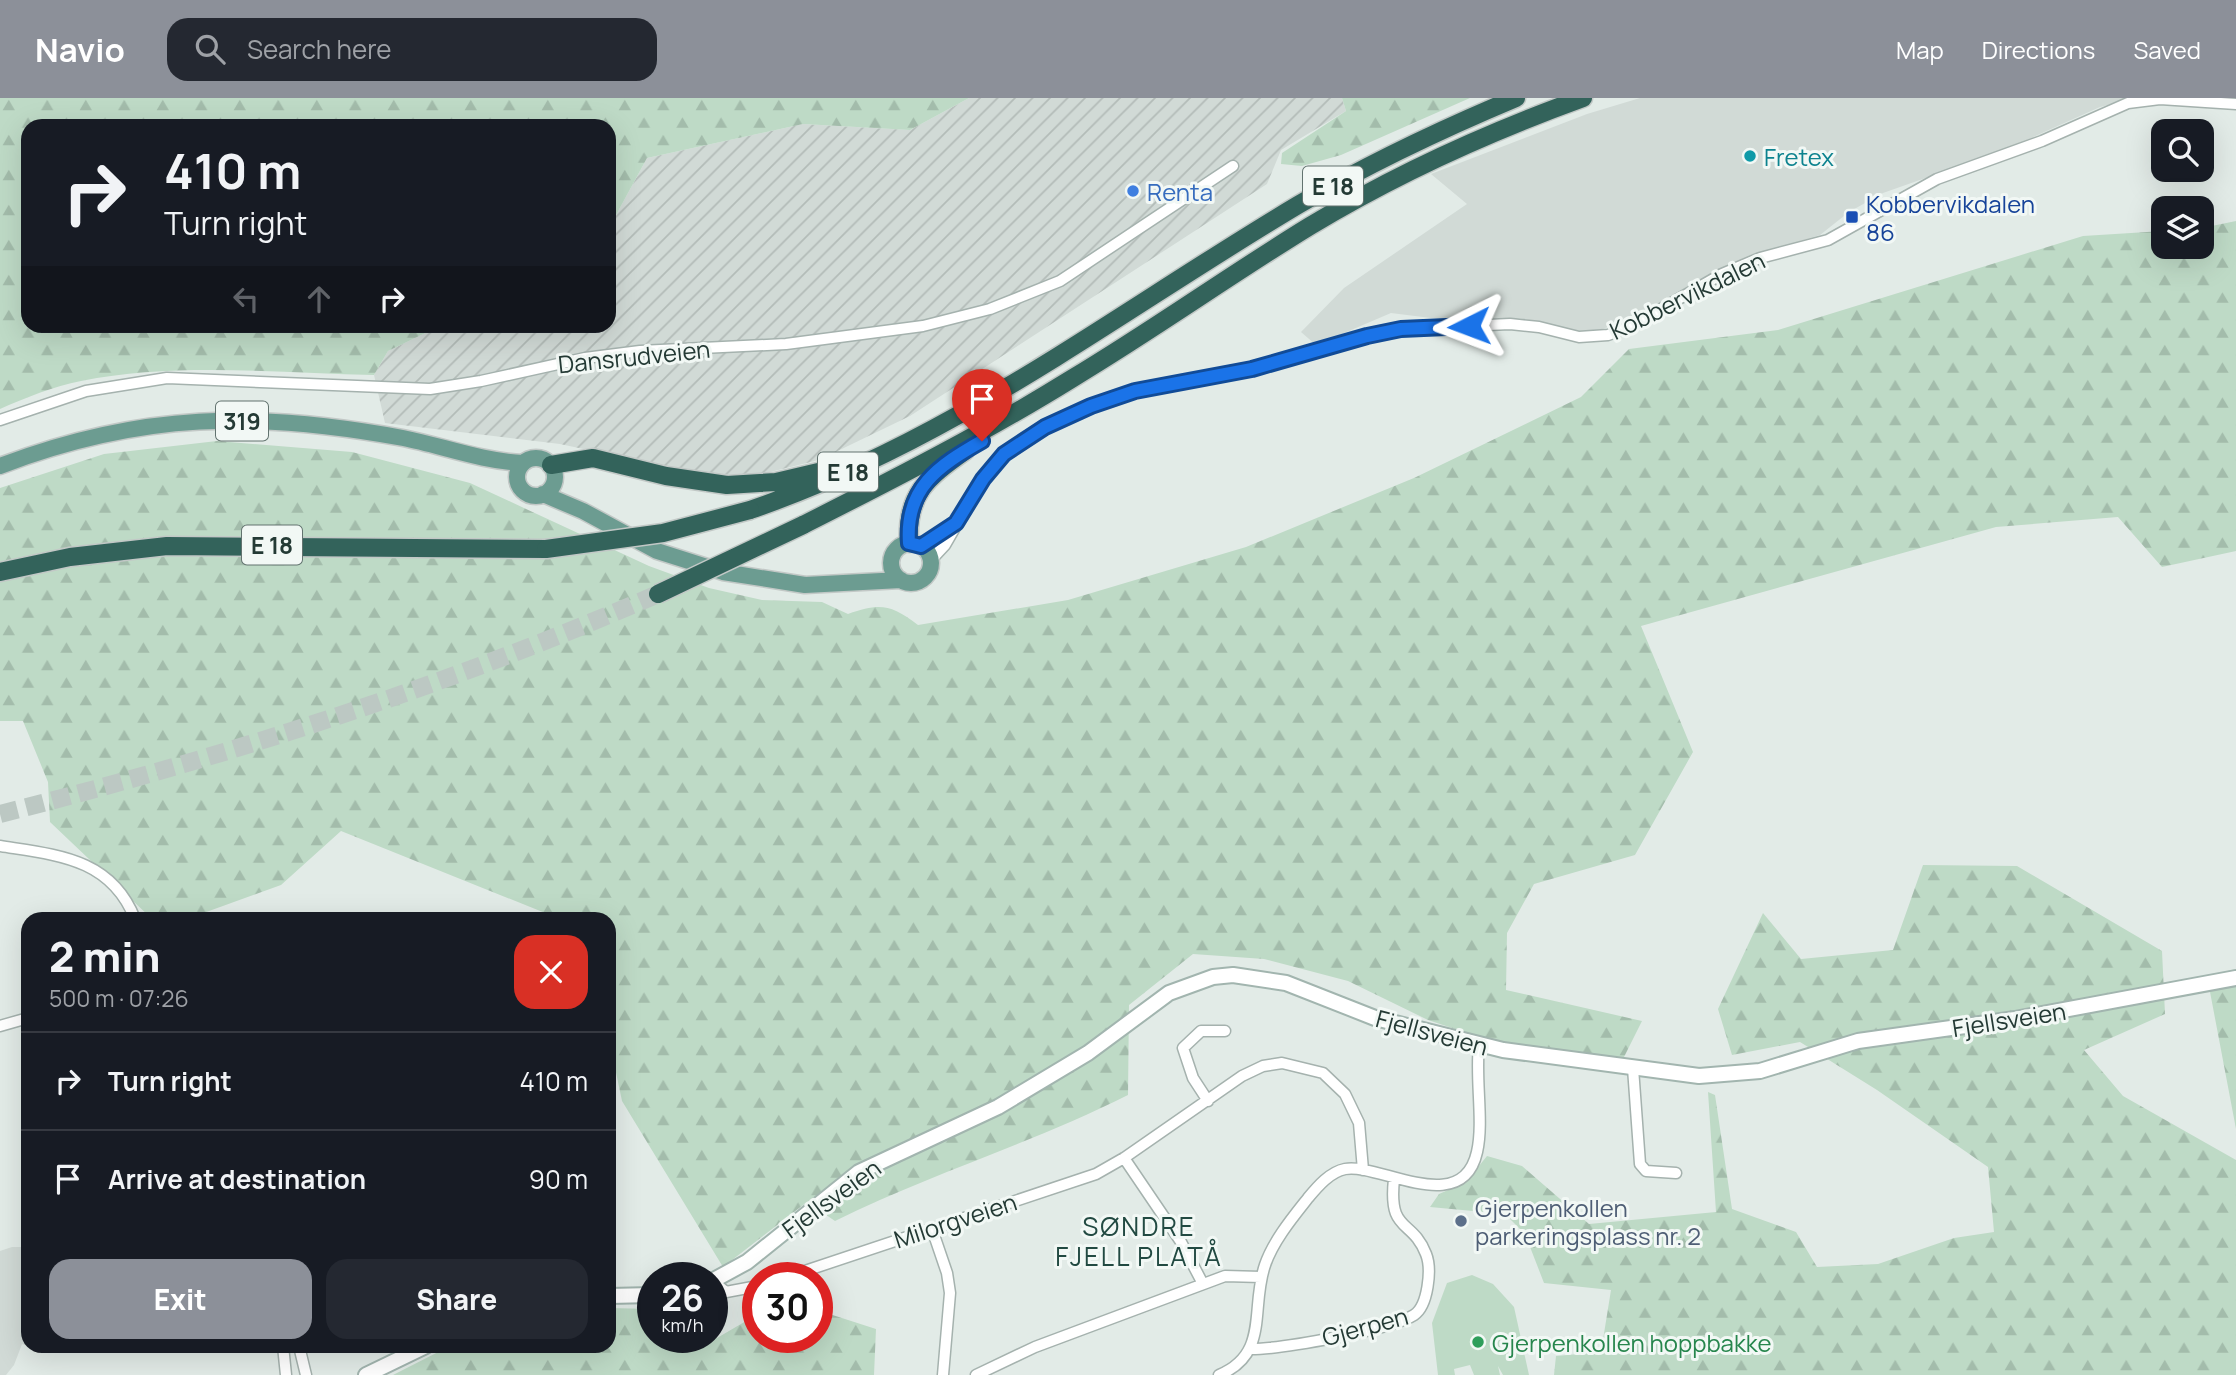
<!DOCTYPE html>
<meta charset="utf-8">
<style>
body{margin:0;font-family:Manrope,sans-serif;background:#242831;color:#f1f3f6;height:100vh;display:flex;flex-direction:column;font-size:26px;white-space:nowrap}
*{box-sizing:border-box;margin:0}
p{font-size:23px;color:#9ea1a6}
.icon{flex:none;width:38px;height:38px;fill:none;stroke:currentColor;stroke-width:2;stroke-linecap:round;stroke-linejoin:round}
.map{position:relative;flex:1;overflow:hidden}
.sheet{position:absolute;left:21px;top:814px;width:595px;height:441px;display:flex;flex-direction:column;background:#171b24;border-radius:21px;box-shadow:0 7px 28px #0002}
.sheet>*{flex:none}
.banner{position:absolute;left:21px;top:21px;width:595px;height:214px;border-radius:21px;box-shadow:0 7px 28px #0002;background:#171b24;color:#f1f3f6;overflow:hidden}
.buttons{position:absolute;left:2151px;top:21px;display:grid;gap:14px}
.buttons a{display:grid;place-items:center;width:63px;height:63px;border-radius:14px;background:#171b24;box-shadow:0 7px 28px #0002;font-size:35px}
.speed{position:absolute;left:637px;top:1164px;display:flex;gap:14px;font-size:35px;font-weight:700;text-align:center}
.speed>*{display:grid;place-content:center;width:91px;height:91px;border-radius:50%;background:#171b24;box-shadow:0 7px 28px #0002;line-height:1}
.speed small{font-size:18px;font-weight:400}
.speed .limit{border:10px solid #d22;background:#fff;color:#111}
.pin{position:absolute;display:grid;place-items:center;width:60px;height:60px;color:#fff;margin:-72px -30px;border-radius:50% 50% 50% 0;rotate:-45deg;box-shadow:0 0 7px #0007}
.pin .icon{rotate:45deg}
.me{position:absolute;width:77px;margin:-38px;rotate:267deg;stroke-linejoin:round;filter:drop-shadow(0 0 5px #0008)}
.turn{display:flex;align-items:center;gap:24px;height:147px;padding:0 28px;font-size:32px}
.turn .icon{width:91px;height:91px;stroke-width:2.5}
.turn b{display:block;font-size:49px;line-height:60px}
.lanes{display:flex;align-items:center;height:66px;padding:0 28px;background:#0003;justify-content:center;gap:35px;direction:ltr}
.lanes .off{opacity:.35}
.round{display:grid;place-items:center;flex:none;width:74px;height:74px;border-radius:21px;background:#242831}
.head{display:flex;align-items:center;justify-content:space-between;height:119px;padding:0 28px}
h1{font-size:42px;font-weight:800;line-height:52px}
.cta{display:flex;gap:14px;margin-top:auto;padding:14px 28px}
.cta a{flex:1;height:80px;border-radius:21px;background:#8c9099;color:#fff;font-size:28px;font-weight:800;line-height:80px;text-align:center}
.cta a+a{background:#242831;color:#f1f3f6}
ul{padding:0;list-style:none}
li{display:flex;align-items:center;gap:21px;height:98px;padding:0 28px;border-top:2px solid #363941}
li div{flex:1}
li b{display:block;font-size:26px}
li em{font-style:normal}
header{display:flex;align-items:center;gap:42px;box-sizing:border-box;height:98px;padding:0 35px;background:#8c9099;color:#fff}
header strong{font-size:33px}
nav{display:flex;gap:38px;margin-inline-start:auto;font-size:24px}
.search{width:490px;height:63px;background:#242831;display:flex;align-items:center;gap:18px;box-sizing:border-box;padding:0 24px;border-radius:21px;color:#9ea1a6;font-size:26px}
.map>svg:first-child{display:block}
.built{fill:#d1dad6}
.industrial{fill:url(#industrial-furrows)}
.forest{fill:url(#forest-firs)}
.green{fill:#bedac6}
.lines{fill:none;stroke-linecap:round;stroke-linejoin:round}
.highway-tunnel{stroke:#bcc8c3;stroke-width:18;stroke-dasharray:18 9;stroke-linecap:butt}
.street-casing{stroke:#a5b2ae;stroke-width:13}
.secondary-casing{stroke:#a2b5af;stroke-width:18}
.primary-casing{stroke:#c2c8c6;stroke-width:19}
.highway-casing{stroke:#c2c8c6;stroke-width:21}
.street{stroke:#fff;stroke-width:10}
.secondary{stroke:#fff;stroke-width:14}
.primary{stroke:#6c9c91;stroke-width:16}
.highway{stroke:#33635b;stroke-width:18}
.highway-bridge-casing{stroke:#c2c8c6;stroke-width:21;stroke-linecap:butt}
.highway-bridge{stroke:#33635b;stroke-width:18}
.route-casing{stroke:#114b97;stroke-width:18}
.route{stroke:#1a73e8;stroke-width:12}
.culture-dot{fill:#0f9aa8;stroke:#f2f8f5;stroke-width:2.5}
.shop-dot{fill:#3f7fe0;stroke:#f2f8f5;stroke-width:2.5}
.transit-dot{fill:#1a4fb4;stroke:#f2f8f5;stroke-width:2.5}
.service-dot{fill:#5c6f8a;stroke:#f2f8f5;stroke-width:2.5}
.leisure-dot{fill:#2e9e5b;stroke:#f2f8f5;stroke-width:2.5}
.labels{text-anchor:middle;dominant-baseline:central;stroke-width:6;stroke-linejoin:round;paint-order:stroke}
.shield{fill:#f2f8f5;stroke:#62736f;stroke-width:2}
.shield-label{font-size:23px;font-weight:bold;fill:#243a35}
.culture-label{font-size:24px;fill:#0d838f;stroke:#f2f8f5;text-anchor:start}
.shop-label{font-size:24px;fill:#366cbe;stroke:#f2f8f5;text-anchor:start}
.transit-label{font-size:24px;fill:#164399;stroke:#f2f8f5;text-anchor:start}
.street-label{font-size:24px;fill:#243a35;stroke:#f2f8f5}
.service-label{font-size:24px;fill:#4e5e75;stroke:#f2f8f5;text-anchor:start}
.leisure-label{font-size:24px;fill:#27864d;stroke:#f2f8f5;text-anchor:start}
.neighbourhood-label{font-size:26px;letter-spacing:2px;fill:#224a42;stroke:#f2f8f5}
</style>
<header>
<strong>Navio</strong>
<div class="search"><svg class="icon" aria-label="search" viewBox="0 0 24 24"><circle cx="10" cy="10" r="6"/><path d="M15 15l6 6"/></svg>Search here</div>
<nav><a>Map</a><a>Directions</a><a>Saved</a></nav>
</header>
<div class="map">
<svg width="2236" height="1277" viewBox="0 0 2236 1277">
<defs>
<pattern id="industrial-furrows" width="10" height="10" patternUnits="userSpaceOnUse" patternTransform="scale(1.75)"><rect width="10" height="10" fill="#d1dad6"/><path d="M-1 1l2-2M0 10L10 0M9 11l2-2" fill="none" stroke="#b3bcb8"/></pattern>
<pattern id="forest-firs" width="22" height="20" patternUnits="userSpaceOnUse" patternTransform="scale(1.75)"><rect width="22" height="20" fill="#bedac6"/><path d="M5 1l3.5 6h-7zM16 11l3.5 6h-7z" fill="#a3bcab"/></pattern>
</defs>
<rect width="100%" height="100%" fill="#e2ebe7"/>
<!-- built -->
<path class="built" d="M1640,0H2135L2100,9L2002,53L1883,95L1849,114L1820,137L1766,153L1695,184L1636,220L1602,231L1581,234L1520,220H1431L1391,215L1316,247L1301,234L1344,190L1467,106L1431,76L1587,16Z
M12,1149H28V1248H35L31,1249L22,1246L14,1267L6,1277H0V1153Z"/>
<!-- industrial -->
<path class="industrial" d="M969,0H1342L1346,13L1281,52L1267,86L910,318L819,362L762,376L705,377L560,346L385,325L374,277L388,253L440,228H609V130L647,60L803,26L910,32Z"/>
<!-- forest -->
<path class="forest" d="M0,0H969L910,32L803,26L647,60L609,130V28H28V228H440L388,253L374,277C277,275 176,264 81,283C54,288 25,300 0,311Z
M1342,0H1470L1341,57L1302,68L1281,66L1282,55L1346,13Z
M2236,123V453L2162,469L2118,419L1996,429L1641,528L1693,654L1635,757L1534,786L1507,835L1506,892L1642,923L1622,963L1485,941L1428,922L1348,883L1264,861L1193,856L1129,907L1128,997C1033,1045 930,1076 835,1123L807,1104L723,1169L622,1003L609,941V821H560L341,733L281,787L187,821H152L50,724L48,684L23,623H0V390L104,356L217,343L352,354L470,385L649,468L709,490L762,502L822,504L848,516C880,505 890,506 918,527L1068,502L1246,449L1414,380L1581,299L1629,251L1778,232L2083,138L2163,133V149H2202V130Z
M1923,767L2017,768L2162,853L2165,916L2084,952L2123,998L2236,1062V1277H1554L1556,1258L1601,1254L1611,1192L1544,1185L1525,1136L1505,1116L1430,1109L1439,1096L1466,1084L1487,1058L1522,1068L1589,1126L1716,1114L1708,994L1715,997L1732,1111L1796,1134L1817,1169L1878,1166L1954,1140L1994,1134L1988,1069L1877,992L1800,944L1732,957L1718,911L1763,815L1801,861L1893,852Z
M2236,871V1031L2207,878Z
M609,1210L653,1211V1239H712V1233L717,1240L758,1216V1239H817V1212L876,1231L874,1277H393L450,1248H609Z"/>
<!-- green -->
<path class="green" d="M1472,1177L1493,1186L1514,1209L1529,1277H1503L1498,1268L1500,1277H1474L1470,1267L1454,1271L1455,1277H1438L1432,1225L1447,1185Z"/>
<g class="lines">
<!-- highway-tunnel -->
<path class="highway-tunnel" d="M0,716C225,659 444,589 658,496"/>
<defs>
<path id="street" d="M0,322L86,293L167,280L430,291L481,283L585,260L640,253L786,246L923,228L990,211L1060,183L1233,68
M921,448L956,425
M931,462L945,447L983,381L1004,356L1066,318L1115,299L1252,271L1401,231L1510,226L1539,229L1579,239L1608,237L1630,229L1722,176L1760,160L1828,142L1937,81L2042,43L2128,5L2160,1L2236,6
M0,748C57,757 111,760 135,821
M0,928L28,920
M1633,970L1640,1066L1646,1073L1676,1075
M1208,1003L1193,980L1183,950L1201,933H1225
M1124,1060L1181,1144L1203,1186
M932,1131L947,1175L950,1195L943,1277
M784,1180L1096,1076L1124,1060L1242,978L1263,968L1282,965L1323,975L1345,996L1359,1025L1363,1072
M713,1183L726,1194L758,1188
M283,1248L286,1277
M299,1248L306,1277
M1251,1251C1280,1251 1391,1232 1414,1217C1428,1208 1432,1171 1426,1156C1412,1120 1388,1136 1394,1081
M976,1277L1035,1249L1225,1178L1261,1179
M1219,1277C1270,1256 1250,1210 1265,1167C1273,1143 1293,1119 1308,1100C1318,1088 1330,1074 1345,1071C1377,1064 1462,1121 1477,1054C1484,1024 1475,981 1479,947"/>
<path id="secondary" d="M712,1183L747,1164L859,1074L998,1009L1088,955L1169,895L1213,879L1233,877L1286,885L1375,920L1503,952L1699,978L1760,973L1858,943L2015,921L2236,880
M609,1198L653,1197
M366,1277L426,1248"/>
<path id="primary" d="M517 379a19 19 0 1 1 38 0a19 19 0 1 1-38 0Z
M0,368C141,314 256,313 403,340C443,348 481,363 523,365
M543,396L583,413L657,453L723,474L805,487L901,482
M891 465a20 20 0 1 1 40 0a20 20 0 1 1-40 0Z"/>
<path id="highway" d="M551,367L593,360L666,378L727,387L776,384L831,371
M750,412C951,344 1118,214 1298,107C1368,66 1442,31 1516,0
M803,427C894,381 986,334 1073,280C1153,232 1230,177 1310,128C1396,76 1489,34 1583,0
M909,445C906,396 927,380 965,353
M0,474L70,459L167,448L546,451"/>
</defs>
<!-- street casing -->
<use href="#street" class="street-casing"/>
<!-- secondary casing -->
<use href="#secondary" class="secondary-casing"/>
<!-- primary casing -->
<use href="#primary" class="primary-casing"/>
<!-- highway casing -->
<use href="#highway" class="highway-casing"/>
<!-- street -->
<use href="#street" class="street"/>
<!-- secondary -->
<use href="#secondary" class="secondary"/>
<!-- primary -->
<use href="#primary" class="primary"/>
<!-- highway -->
<use href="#highway" class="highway"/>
<defs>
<path id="highway-bridge" d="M546,451L663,435L750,412
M658,496L803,427"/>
</defs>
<!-- highway-bridge casing -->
<use href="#highway-bridge" class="highway-bridge-casing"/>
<!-- highway-bridge -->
<use href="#highway-bridge" class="highway-bridge"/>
</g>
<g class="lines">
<defs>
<path id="route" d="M982,343C938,368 905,390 909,445L921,448L956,425L983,381L1004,356L1045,329L1091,308L1135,293L1252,271L1367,238L1401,231L1469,228"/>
</defs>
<!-- route casing -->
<use href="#route" class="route-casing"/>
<!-- route -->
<use href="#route" class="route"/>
</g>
<!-- markers -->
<circle class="culture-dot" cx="1750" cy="58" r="7"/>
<circle class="shop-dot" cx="1133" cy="93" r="7"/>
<rect class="transit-dot" x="1845" y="112" width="14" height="14" rx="3.5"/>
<circle class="service-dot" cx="1461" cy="1123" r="7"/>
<circle class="leisure-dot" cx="1478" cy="1244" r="7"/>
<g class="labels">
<!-- shield labels -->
<g class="shield">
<rect x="1303" y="68.5" width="60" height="39" rx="5"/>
<rect x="216" y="303.5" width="52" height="39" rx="5"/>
<rect x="818" y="354.5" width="60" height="39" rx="5"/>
<rect x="242" y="427.5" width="60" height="39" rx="5"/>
</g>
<g class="shield-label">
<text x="1333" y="88">E 18</text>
<text x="242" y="323">319</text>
<text x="848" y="374">E 18</text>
<text x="272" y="447">E 18</text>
</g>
<!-- culture labels -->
<g class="culture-label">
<text x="1764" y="58">Fretex</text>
</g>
<!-- shop labels -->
<g class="shop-label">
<text x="1147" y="93">Renta</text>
</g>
<!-- transit labels -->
<g class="transit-label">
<text x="1866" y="105">Kobbervikdalen<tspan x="1866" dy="28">86</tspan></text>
</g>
<!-- street labels -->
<g class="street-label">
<text transform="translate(1687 197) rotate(-26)">Kobbervikdalen</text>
<text transform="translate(634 258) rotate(-6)">Dansrudveien</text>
<text transform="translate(2009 921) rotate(-9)">Fjellsveien</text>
<text transform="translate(1432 934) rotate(15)">Fjellsveien</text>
<text transform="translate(831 1100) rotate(-36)">Fjellsveien</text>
<text transform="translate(955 1122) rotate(-18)">Milorgveien</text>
<text transform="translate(1365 1228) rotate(-15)">Gjerpen</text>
</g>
<!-- service labels -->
<g class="service-label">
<text x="1475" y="1109">Gjerpenkollen<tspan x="1475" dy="28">parkeringsplass nr. 2</tspan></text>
</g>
<!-- leisure labels -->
<g class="leisure-label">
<text x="1492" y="1244">Gjerpenkollen hoppbakke</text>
</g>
<!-- neighbourhood labels -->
<g class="neighbourhood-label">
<text x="1139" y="1128">SØNDRE<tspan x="1139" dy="30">FJELL PLATÅ</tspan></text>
</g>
</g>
</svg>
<div class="buttons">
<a><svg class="icon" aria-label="search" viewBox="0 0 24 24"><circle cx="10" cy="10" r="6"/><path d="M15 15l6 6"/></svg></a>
<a><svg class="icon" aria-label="layers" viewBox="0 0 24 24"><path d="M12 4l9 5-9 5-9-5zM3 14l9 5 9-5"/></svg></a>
</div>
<div class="speed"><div>26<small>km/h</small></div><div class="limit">30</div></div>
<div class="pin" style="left:982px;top:343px;background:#d93025"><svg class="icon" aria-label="arrive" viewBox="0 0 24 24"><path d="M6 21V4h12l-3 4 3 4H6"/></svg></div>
<svg class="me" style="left:1469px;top:228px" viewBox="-20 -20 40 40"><path d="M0-17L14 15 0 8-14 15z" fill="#1a73e8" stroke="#fff" stroke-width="4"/></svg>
<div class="banner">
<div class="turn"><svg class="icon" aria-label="right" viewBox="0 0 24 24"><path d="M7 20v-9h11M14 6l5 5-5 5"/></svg><div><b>410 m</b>Turn right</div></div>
<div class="lanes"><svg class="icon off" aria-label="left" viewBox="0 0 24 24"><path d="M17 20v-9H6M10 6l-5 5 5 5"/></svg><svg class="icon off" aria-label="ahead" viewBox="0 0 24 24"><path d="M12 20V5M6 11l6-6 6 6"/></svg><svg class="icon" aria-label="right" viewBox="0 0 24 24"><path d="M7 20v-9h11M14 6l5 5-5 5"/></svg></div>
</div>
<section class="sheet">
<div class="head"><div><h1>2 min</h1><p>500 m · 07:26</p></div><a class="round" style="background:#d93025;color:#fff"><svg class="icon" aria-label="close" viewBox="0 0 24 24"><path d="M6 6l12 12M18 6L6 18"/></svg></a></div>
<ul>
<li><svg class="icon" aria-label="right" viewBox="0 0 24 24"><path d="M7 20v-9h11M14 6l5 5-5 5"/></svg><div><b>Turn right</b></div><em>410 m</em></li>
<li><svg class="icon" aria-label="arrive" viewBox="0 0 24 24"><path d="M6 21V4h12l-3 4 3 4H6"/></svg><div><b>Arrive at destination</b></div><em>90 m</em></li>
</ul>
<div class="cta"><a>Exit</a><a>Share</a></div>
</section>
</div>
